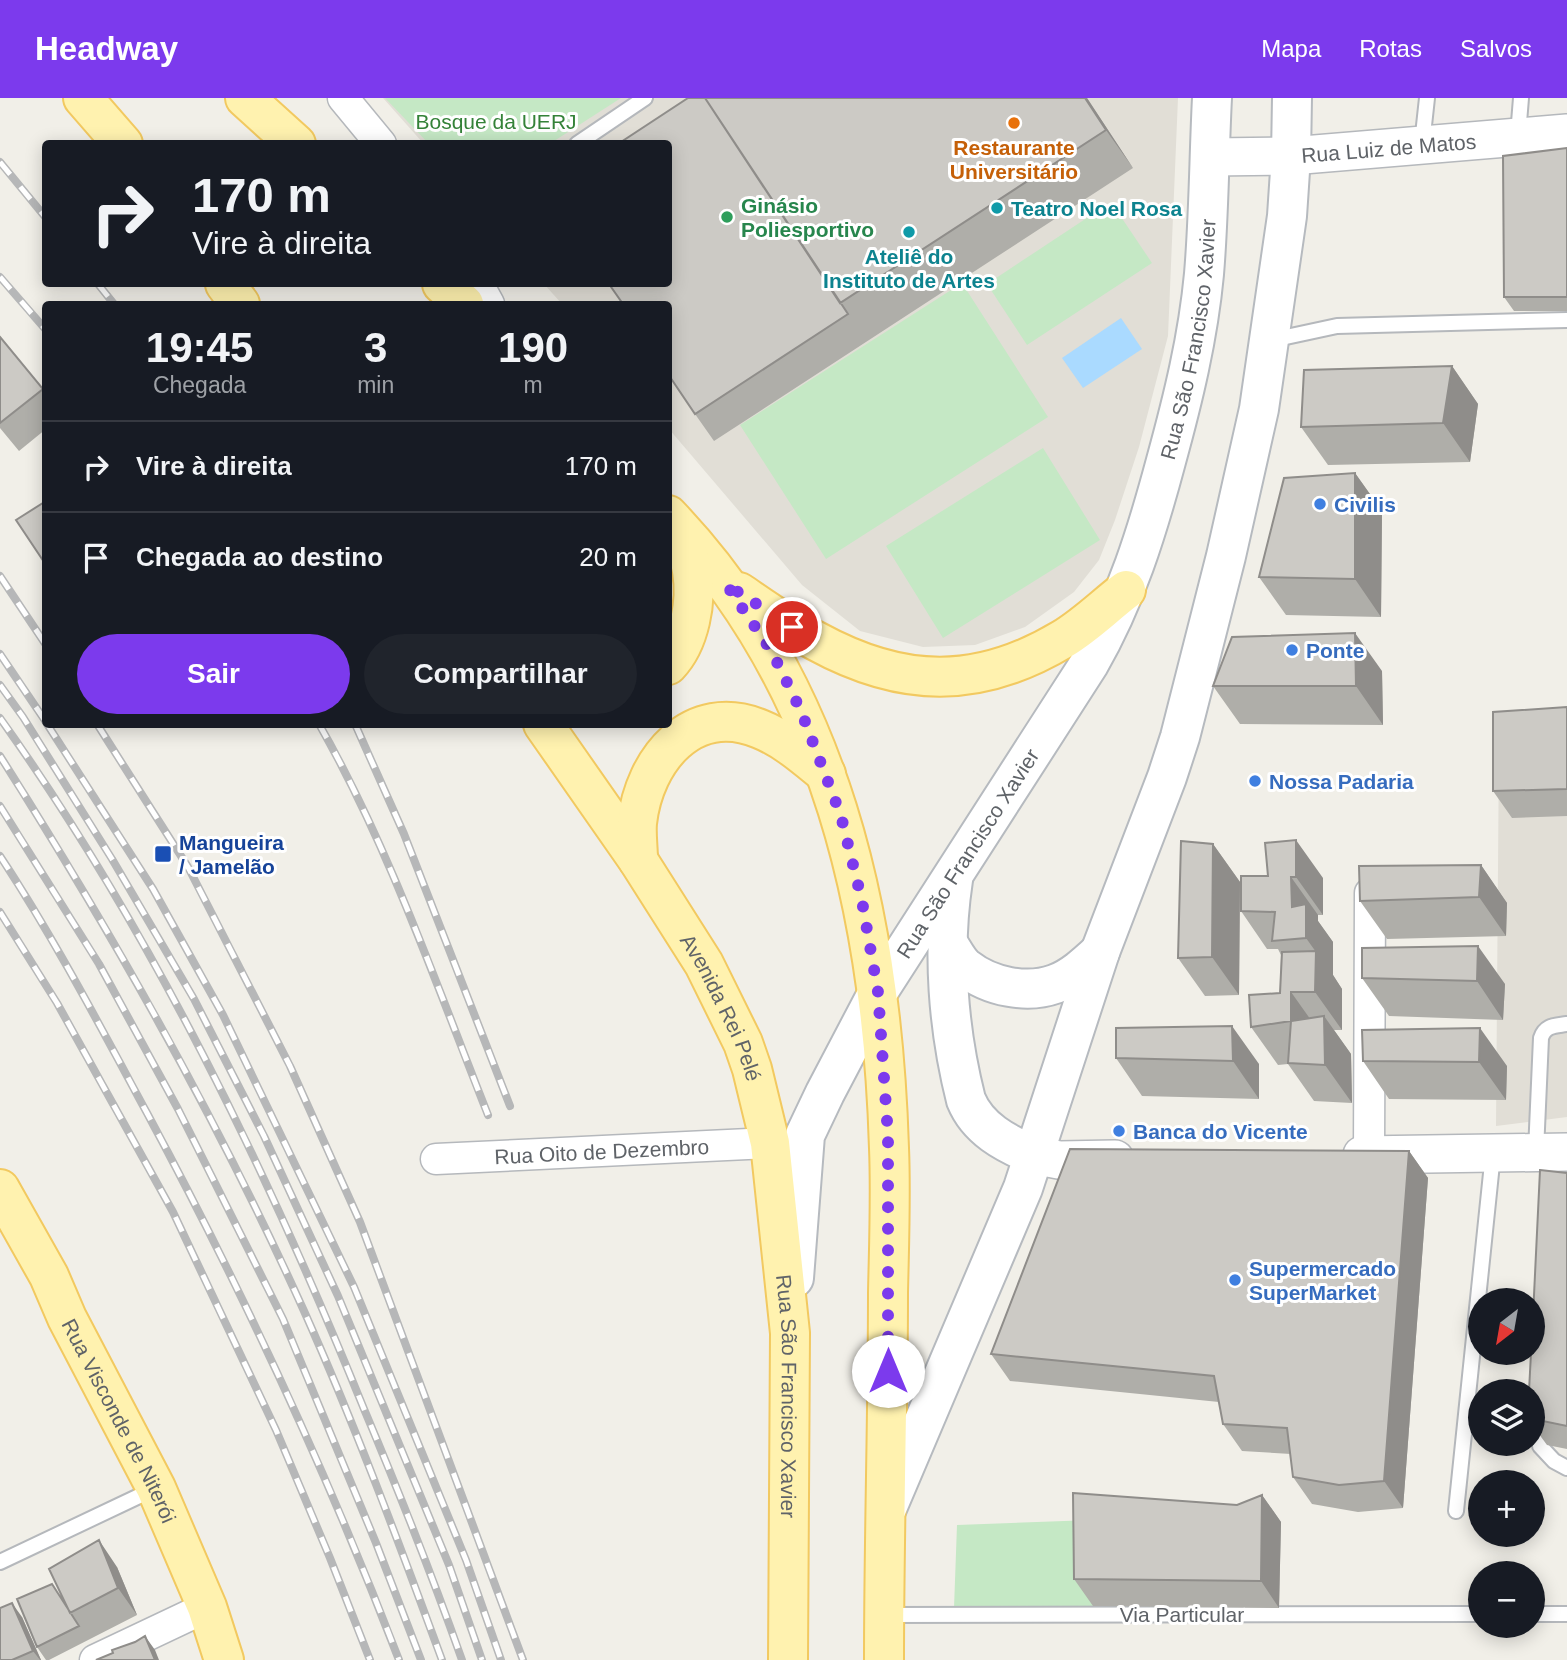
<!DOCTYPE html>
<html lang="pt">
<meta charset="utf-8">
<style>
body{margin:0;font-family:Helvetica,sans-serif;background:#20242c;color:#f1f3f6;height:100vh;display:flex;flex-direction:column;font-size:26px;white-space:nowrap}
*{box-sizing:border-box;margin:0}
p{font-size:23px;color:#9ea1a6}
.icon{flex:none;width:38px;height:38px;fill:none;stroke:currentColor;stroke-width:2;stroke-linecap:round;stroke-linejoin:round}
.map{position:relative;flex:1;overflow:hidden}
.drawer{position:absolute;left:42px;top:203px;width:630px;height:427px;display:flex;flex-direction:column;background:#171b24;border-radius:7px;box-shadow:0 4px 18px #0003}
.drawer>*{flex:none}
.top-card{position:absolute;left:42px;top:42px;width:630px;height:147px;border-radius:7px;box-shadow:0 4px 18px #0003;background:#171b24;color:#f1f3f6;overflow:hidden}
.needle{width:46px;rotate:211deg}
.tools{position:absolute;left:1468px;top:1190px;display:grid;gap:14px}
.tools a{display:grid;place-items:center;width:77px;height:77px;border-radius:50%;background:#171b24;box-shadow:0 4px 18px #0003;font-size:35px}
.pin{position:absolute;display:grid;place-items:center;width:60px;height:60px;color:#fff;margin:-30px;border:4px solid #fff;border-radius:50%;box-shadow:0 2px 7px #0007}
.me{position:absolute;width:77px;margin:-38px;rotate:0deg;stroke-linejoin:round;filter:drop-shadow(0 0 5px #0008)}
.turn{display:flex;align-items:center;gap:24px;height:147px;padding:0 35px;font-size:32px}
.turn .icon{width:91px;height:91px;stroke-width:2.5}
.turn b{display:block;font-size:49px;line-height:60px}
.eta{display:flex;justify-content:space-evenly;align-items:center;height:119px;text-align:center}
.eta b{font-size:42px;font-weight:700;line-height:49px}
.cta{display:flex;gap:14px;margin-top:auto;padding:14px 35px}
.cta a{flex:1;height:80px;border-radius:42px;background:#7c3aed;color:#fff;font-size:28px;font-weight:700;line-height:80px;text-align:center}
.cta a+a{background:#20242c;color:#f1f3f6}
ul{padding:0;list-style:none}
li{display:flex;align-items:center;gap:21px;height:91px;padding:0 35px;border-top:2px solid #363941}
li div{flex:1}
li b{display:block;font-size:26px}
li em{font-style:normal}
header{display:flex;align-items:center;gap:42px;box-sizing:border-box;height:98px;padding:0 35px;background:#7c3aed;color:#fff}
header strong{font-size:33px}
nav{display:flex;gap:38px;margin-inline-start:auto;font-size:24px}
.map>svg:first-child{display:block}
.education{fill:#e1ded6}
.green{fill:#c5e8c5}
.water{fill:#aadaff}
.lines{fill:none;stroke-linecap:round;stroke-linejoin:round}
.service-casing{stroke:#b5b8bc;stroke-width:18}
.minor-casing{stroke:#b5b8bc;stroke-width:33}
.tertiary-casing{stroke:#b5b8bc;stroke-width:40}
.secondary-casing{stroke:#b6babf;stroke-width:42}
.primary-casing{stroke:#f2c960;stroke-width:42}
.service{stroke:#fff;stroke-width:14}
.minor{stroke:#fff;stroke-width:30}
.tertiary{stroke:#fff;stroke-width:37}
.secondary{stroke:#fff;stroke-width:38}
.primary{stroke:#fff2af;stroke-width:38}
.rail-casing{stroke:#b6b7b8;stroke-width:8}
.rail{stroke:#fff;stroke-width:5;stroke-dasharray:16;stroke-linecap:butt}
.wall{fill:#afaea9}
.shaded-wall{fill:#8f8d8a}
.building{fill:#cccac5;stroke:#8f8d8a;stroke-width:2}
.route{stroke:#7c3aed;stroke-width:12;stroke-dasharray:0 21.6}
.food-dot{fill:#e8710a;stroke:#fff;stroke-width:2.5}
.culture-dot{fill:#0f9aa8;stroke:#fff;stroke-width:2.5}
.leisure-dot{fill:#2e9e5b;stroke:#fff;stroke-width:2.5}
.shop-dot{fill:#3f7fe0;stroke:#fff;stroke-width:2.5}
.transit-dot{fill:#1a4fb4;stroke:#fff;stroke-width:2.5}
.labels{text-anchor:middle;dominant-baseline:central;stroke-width:6;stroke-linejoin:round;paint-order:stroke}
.park-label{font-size:21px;fill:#348238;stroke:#fff}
.food-label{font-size:21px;font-weight:bold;fill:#c56008;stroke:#fff}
.street-label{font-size:21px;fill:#5f6368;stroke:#fff}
.leisure-label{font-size:21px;font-weight:bold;fill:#27864d;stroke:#fff;text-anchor:start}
.culture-label{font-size:21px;font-weight:bold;fill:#0d838f;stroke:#fff;text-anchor:start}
.shop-label{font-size:21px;font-weight:bold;fill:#366cbe;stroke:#fff;text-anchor:start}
.transit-label{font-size:21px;font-weight:bold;fill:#164399;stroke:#fff;text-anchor:start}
</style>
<header>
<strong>Headway</strong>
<nav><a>Mapa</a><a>Rotas</a><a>Salvos</a></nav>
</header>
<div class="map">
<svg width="1567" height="1562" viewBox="0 0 1567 1562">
<rect width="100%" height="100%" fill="#f1efe8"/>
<!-- education -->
<path class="education" d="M383,0H1178L1168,238L1139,349L1115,422L1099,462L1074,494L1025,529L975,547L923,549L860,533L802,487L669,331L668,206H562L544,186H668V46L423,45Z
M1567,638V1019L1496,1028L1499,642Z"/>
<!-- green -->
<path class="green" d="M385,0H621L551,45H428Z
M1111,104L1152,165L1027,247L987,186Z
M962,185L1048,319L826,461L740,327Z
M1043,350L1100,442L943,540L886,448Z
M1092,1422L1093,1508L954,1510L957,1427Z"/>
<!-- water -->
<path class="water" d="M1121,220L1142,251L1083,290L1062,260Z"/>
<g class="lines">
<defs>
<path id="service" d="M1518,37L1521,0
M577,46L645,0
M1422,46L1427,0
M1272,242L1337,228L1567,222
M1536,1053L1541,940C1545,927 1555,928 1567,926
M1541,1319L1540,1348L1554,1363L1567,1370
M1456,1413L1493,1056
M0,1464L154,1391
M1533,1516H1567
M885,1517L1480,1516"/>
<g id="minor">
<path d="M343,0L381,46"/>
<path d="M478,186L489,206"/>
<path d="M1369,1057L1370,795L1373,792H1387"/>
<path id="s1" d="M436,1061L770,1045"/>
<path d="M95,1562L207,1509"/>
</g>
<g id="tertiary">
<path id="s2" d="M1211,59L1291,58L1567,35"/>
<path d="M1033,1057L1059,1062L1115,1061"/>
<path d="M1362,1057L1567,1054"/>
</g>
<g id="secondary">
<path d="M953,782C942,854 948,931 966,1002C978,1031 1005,1045 1033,1057"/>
<path d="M947,844C953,852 958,864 966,870C990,889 1027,896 1055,886C1072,880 1087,866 1100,854"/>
<path id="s3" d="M794,1180L805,1037L825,995L878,894L1089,566C1126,502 1147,434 1166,363C1183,301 1198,240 1204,176C1209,117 1209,58 1212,0"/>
<path d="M887,1410L1023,1090L1100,854L1167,679L1180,639L1226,458L1259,311L1287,118L1291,58L1292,0"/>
</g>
<g id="primary">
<path d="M83,0L123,46"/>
<path d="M245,0L296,46"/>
<path d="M225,186L240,206"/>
<path d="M442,186L464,206"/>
<path d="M668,417C832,588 882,820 889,1050C891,1098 889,1146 888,1195C888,1317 884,1440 884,1562"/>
<path d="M739,494C764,511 789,529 816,543C902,590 978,592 1063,541C1085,528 1105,508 1126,492"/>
<path d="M668,567C690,544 697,503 692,473C690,461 685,448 682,436"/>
<path id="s4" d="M543,626L638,762L704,866L743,945L752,971L770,1045L790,1235L788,1562"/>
<path d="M638,762C638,750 636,737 637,725C644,662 692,603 760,631C785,641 805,659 826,676"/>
<path id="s5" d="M0,1091L49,1178L67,1220L156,1390L207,1509L224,1562"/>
</g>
</defs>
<!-- service casing -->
<use href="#service" class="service-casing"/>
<!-- minor casing -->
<use href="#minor" class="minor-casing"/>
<!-- tertiary casing -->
<use href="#tertiary" class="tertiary-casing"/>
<!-- secondary casing -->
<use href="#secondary" class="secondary-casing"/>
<!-- primary casing -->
<use href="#primary" class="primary-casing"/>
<!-- service -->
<use href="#service" class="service"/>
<!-- minor -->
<use href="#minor" class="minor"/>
<!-- tertiary -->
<use href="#tertiary" class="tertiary"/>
<!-- secondary -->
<use href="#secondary" class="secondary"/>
<!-- primary -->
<use href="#primary" class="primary"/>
<defs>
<path id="rail" d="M0,64L46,120
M0,179L46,232
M98,186L114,206
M0,478L46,547
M0,556L46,624
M0,587L23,619L112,761L194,901L264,1038L338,1198L449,1467L482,1562
M0,620C150,830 267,1072 364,1311C399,1394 432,1477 462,1562
M47,626L153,791L223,917L354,1189L466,1462L501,1562
M97,626L188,769L290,968L360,1124L523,1562
M319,626C389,749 436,886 488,1017
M355,626L404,736L510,1008
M0,658C113,836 217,1020 304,1213C355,1327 399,1445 442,1562
M0,708L99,866L178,1011L283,1221L376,1445L421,1562
M0,758C54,840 100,928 147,1015C242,1192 327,1374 399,1562
M0,814L57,905L173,1114L276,1332L330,1460L370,1562"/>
</defs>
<!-- rail casing -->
<use href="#rail" class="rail-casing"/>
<!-- rail -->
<use href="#rail" class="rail"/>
</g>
<!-- wall -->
<path class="wall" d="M1087,0L1133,70L714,343L695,316Z
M1567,50V213H1514L1504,199Z
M0,239L46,295V331L19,353L0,330Z
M1452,268L1478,306L1470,364L1328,367L1301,329Z
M1355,375L1382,413L1381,519L1286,517L1259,479Z
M1382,573L1383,627L1240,626L1213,588Z
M1567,609V718L1512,720L1493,693Z
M1213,746L1240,784L1239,897L1205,898L1178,860Z
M1481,767L1507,805L1506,838L1387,841L1360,803Z
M1268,778L1323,780V817H1318V823L1333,844V877L1342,891V932H1334L1351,956L1352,1005L1314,1003L1288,966L1278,967L1251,929L1280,895L1281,857L1278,851H1267L1241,813Z
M1362,850L1505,886L1503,922L1389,918L1362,880Z
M1116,930L1259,966V1001L1142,998L1116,960Z
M1362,932L1507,968L1506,1002L1389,1001L1363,963Z
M1409,1053L1428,1080L1403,1410L1358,1414L1312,1406L1293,1379L1291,1356L1242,1353L1223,1326L1219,1304L1010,1283L991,1256Z
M1567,1075V1351L1547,1347L1533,1328V1293Z
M1262,1397L1281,1424L1279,1510L1093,1508L1074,1481Z
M117,1469L137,1517L49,1562H46L37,1549L68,1509Z
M22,1519L41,1562H0Z"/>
<!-- shaded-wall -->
<path class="shaded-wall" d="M1085,0H1087L1133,70L1106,32Z
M1452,268L1478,306L1470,364L1443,325Z
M1355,375L1382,413L1381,519L1355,481Z
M1355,535L1382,573L1383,627L1356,588Z
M1296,742L1323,780V817L1296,779Z
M1213,746L1240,784L1239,897L1212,859Z
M1481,767L1507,805L1506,838L1479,799Z
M1291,779L1318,817V823L1333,844V877L1342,891V932L1315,894L1316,854L1306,840L1292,809Z
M1478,848L1505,886L1503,922L1477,883Z
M1291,894L1318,932L1291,923Z
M1324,918L1351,956L1352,1005L1325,967Z
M1232,928L1259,966V1001L1233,963Z
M1480,930L1507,968L1506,1002L1479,964Z
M1409,1053L1428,1080L1403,1410L1384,1383Z
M1262,1397L1281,1424L1279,1510L1261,1483Z
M99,1442L117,1469L137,1517L118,1490Z
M12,1505L22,1519L41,1562H40L33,1553Z
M145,1538L155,1552L159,1562H155Z"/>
<!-- building -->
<path class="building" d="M688,0H705L848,216L695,316L668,276V206H623L609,186H668V46H618Z
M705,0H1085L1106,32L840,205Z
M1567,50V199H1504L1503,58Z
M0,239L43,291L0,325Z
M1452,268L1443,325L1301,329L1304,272Z
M1355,375V481L1259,479L1284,380Z
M46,403V467L16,422Z
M1355,535L1356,588H1213L1232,539Z
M1567,609V691L1493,693V614Z
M1296,742V779H1291L1292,809L1306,806V840L1272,843L1275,814L1241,813V778H1268L1265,745Z
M1181,743L1213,746L1212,859L1178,860Z
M1481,767L1479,799L1360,803L1359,768Z
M1478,848L1477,883L1362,880V850Z
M1316,853L1315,894H1291V923L1324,918L1325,967L1288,965L1291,923L1251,929L1249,897L1280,895L1282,854Z
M1232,928L1233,963L1116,960V930Z
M1480,930L1479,964L1363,963L1362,932Z
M1070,1051L1409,1053L1384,1383L1339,1387L1293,1379L1287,1330L1223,1326L1214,1278L991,1256Z
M1540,1072L1567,1075V1328L1533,1321V1293H1529L1531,1255H1533V1218Z
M1073,1395L1237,1407L1262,1397L1261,1483L1074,1481Z
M99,1442L118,1490L70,1515L49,1471Z
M52,1486L79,1528L37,1549L17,1501Z
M12,1505L33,1553L12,1562H0V1510Z
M145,1538L155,1562H96L113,1555L112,1552L135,1544Z"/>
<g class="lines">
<!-- route -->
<path class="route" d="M792,529L726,486L772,554L801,613L841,718L862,803L878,894L888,1037V1273"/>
</g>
<!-- markers -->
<circle class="food-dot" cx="1014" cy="25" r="7"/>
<g class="culture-dot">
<circle cx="997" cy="110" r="7"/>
<circle cx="909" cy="134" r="7"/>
</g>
<circle class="leisure-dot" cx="727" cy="119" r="7"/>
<g class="shop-dot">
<circle cx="1320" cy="406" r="7"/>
<circle cx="1292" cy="552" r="7"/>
<circle cx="1255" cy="683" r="7"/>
<circle cx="1119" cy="1033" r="7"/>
<circle cx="1235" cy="1182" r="7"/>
</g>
<rect class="transit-dot" x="154" y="747" width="18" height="18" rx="3.5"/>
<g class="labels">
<!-- park labels -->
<g class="park-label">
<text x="496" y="23">Bosque da UERJ</text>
</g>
<!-- food labels -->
<g class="food-label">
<text x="1014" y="49">Restaurante<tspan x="1014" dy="24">Universitário</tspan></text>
</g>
<!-- street labels -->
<g class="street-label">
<text stroke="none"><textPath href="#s2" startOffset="178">Rua Luiz de Matos</textPath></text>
<text stroke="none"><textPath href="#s3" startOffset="1036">Rua São Francisco Xavier</textPath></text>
<text stroke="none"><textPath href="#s3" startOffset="469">Rua São Francisco Xavier</textPath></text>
<text stroke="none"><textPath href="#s4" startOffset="336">Avenida Rei Pelé</textPath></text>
<text stroke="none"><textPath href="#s1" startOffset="166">Rua Oito de Dezembro</textPath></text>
<text stroke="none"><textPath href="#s4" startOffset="735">Rua São Francisco Xavier</textPath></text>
<text stroke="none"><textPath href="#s5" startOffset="261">Rua Visconde de Niterói</textPath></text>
<text x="1182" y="1516">Via Particular</text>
</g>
<!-- leisure labels -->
<g class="leisure-label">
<text x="741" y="107">Ginásio<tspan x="741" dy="24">Poliesportivo</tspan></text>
</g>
<!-- culture labels -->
<g class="culture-label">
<text x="1011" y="110">Teatro Noel Rosa</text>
<text x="909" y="158" text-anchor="middle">Ateliê do<tspan x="909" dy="24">Instituto de Artes</tspan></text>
</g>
<!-- shop labels -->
<g class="shop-label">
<text x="1334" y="406">Civilis</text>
<text x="1306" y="552">Ponte</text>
<text x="1269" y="683">Nossa Padaria</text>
<text x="1133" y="1033">Banca do Vicente</text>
<text x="1249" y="1170">Supermercado<tspan x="1249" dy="24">SuperMarket</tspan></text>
</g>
<!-- transit labels -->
<g class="transit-label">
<text x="179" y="744">Mangueira<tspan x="179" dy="24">/ Jamelão</tspan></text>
</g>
</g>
</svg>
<div class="tools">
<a><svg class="needle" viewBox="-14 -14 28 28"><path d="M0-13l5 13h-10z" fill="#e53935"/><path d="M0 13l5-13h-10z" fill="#9ea1a6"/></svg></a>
<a><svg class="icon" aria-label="layers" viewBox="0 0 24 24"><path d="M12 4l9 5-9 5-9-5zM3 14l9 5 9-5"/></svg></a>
<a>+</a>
<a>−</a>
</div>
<div class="pin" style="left:792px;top:529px;background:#d93025"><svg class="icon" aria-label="arrive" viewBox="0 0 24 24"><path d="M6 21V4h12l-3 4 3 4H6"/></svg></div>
<svg class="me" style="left:888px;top:1273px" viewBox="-20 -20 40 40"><circle r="19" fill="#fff"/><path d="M0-13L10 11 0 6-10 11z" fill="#7c3aed"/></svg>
<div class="top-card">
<div class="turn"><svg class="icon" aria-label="right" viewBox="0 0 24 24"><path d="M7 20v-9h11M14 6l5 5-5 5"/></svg><div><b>170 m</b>Vire à direita</div></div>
</div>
<section class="drawer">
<div class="eta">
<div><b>19:45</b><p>Chegada</p></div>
<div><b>3</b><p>min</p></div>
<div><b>190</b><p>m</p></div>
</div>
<ul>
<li><svg class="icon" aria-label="right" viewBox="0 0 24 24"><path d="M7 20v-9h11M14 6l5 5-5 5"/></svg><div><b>Vire à direita</b></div><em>170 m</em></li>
<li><svg class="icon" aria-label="arrive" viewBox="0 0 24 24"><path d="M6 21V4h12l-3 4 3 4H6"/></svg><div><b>Chegada ao destino</b></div><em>20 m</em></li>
</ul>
<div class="cta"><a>Sair</a><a>Compartilhar</a></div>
</section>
</div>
